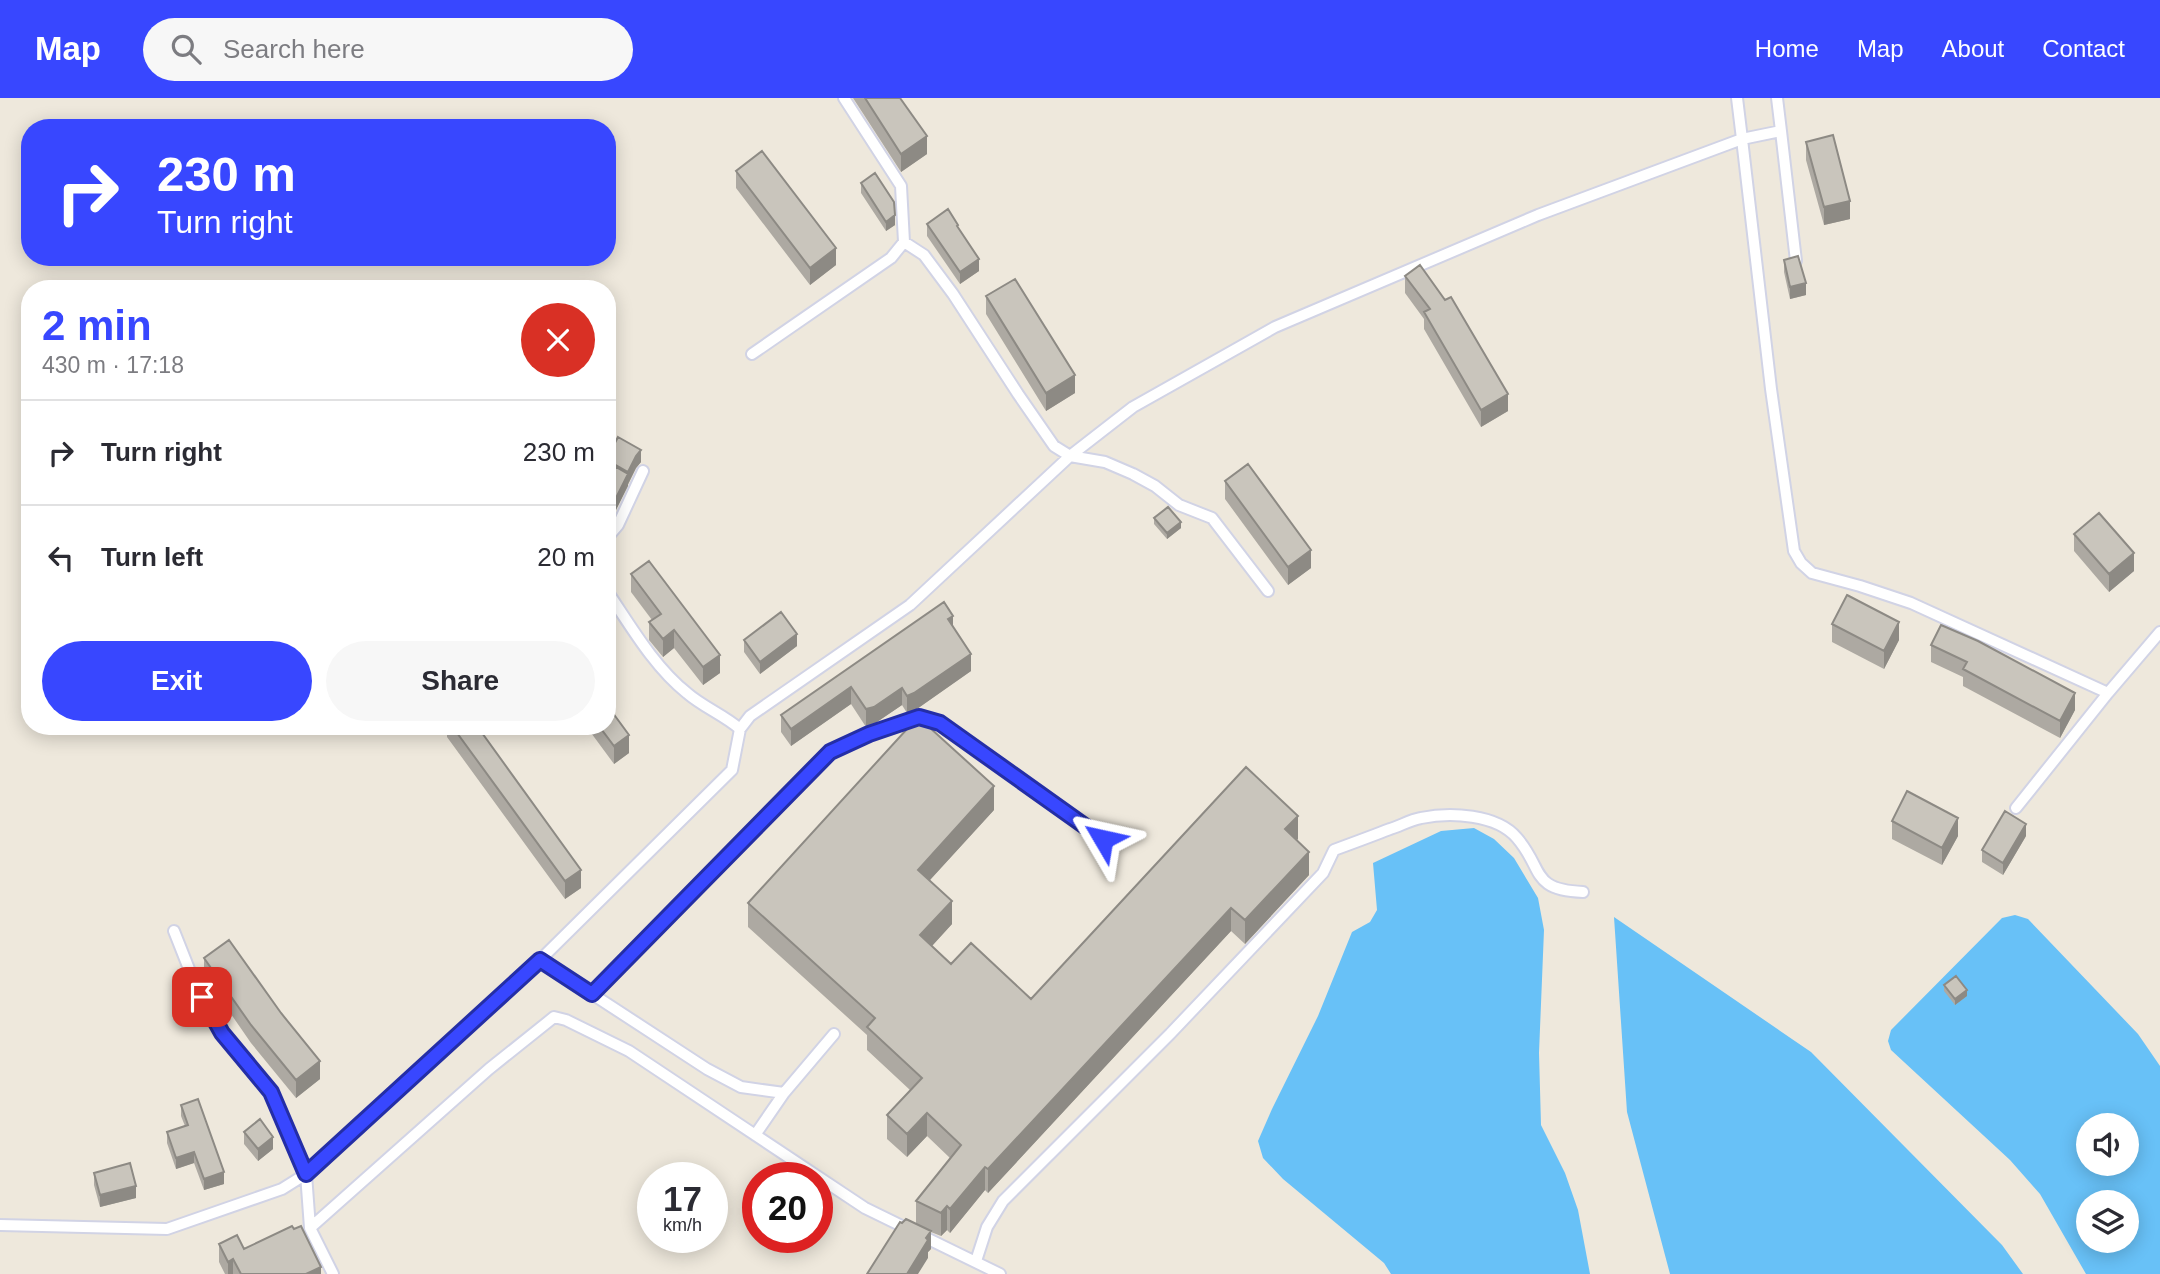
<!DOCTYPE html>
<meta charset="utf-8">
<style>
body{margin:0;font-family:Helvetica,sans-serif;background:#f7f7f7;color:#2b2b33;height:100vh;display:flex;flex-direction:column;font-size:26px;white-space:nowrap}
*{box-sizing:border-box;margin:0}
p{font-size:23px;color:#7c7c81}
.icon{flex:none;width:38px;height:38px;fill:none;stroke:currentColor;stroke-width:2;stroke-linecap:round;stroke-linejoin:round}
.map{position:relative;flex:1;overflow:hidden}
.sheet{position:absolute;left:21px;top:182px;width:595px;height:455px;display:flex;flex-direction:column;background:#fff;border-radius:28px;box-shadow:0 4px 18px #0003}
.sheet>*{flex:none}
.guide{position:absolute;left:21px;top:21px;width:595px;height:147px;border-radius:28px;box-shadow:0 4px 18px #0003;background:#3847ff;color:#fff;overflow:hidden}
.buttons{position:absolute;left:2076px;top:1015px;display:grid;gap:14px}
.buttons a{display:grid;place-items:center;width:63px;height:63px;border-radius:50%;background:#fff;box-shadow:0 4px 18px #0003;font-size:35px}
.speed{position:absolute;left:637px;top:1064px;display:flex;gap:14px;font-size:35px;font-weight:700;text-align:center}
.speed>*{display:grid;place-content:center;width:91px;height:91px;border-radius:50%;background:#fff;box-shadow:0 4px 18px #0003;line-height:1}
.speed small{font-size:18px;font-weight:400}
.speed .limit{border:10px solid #d22;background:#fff;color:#111}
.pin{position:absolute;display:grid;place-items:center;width:60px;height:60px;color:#fff;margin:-30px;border-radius:14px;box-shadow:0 4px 10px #0006}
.me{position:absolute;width:77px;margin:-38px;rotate:306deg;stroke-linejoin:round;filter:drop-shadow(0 0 5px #0008)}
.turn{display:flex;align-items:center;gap:24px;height:147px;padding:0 21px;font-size:32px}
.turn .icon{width:91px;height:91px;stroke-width:2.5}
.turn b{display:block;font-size:49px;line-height:60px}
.round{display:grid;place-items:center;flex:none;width:74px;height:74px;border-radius:37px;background:#f7f7f7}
.head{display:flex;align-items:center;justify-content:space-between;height:119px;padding:0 21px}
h1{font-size:42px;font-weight:700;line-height:52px;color:#3847ff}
.cta{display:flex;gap:14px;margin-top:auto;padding:14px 21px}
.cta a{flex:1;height:80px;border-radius:42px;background:#3847ff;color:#fff;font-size:28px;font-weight:700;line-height:80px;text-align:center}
.cta a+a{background:#f7f7f7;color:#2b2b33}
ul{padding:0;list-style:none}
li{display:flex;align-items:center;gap:21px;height:105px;padding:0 21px;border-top:2px solid #e1e1e2}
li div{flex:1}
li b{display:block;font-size:26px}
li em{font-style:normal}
header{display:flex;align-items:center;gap:42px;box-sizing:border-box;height:98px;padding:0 35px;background:#3847ff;color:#fff}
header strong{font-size:33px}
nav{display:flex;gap:38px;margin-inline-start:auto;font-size:24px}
.search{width:490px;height:63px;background:#f7f7f7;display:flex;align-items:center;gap:18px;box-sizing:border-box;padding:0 24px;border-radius:38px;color:#7c7c81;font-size:26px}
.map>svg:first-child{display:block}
.water{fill:#68c1f7;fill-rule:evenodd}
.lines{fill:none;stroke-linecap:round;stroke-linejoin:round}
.service-casing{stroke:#d1d3e5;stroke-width:14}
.service{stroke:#fff;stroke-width:10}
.wall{fill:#ada9a2}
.shaded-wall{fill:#8d8a84}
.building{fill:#c9c5bc;stroke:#8d8a84;stroke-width:2}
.route-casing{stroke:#242ea6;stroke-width:18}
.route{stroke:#3847ff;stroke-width:12}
</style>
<header>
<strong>Map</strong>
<div class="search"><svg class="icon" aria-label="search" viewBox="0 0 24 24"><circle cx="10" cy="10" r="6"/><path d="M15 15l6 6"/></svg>Search here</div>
<nav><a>Home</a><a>Map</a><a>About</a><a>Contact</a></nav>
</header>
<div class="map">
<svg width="2160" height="1176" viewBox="0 0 2160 1176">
<rect width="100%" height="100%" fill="#eee8dc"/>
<!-- water -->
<path class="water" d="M1474,730L1494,741L1514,760L1538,800L1544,832L1539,955L1541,1027L1565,1075L1578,1112L1590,1176H1391L1384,1165L1283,1081L1263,1060L1258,1043L1272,1011L1318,918L1352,834L1370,824L1377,812L1373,765L1441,733Z
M2015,817L2028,821L2138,936L2160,968V1176H2086L2040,1096L2010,1062L1891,952L1888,943L1891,932L2002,820ZM2088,1027H2126V1066H2088ZM2088,1104H2126V1143H2088Z
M1614,819L1811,954L2002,1147L2023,1176H1670L1627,1014Z"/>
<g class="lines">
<defs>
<path id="service" d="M844,0L901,88L904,144
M1737,0L1742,41L1781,33L1777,0
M1781,33L1796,163
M752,256L891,160L904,144L924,157L953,196L1018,296L1054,348L1070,358L1105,364L1133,376L1155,388L1179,407L1212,420L1268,493
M607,440L618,427L643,373
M607,493C630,527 654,569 687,595C703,609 724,617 740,631
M2108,595L2160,534
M174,833L193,881L222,935L271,994L306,1076L310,1130L333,1176
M540,862L707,971L741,989L784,995L834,936
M592,896L830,654L869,636L919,619L941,625L1103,741
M755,1037L784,995
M0,1127L167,1131L282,1091L306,1076L540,862L732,672L740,631L750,618L910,507L1070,358L1133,309L1275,229L1538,117L1742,41L1771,291L1794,453L1801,465L1812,475L1860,488L1911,505L2108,595L2016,710
M310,1130L489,971L554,919L566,922L629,953L865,1110L1000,1176
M976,1163L987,1129L1003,1103L1170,936L1323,775L1334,752C1353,745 1372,738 1390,731C1400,728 1410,722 1421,720C1450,714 1497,716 1517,740C1544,771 1530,792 1583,794"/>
</defs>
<!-- service casing -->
<use href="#service" class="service-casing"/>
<!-- service -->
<use href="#service" class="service"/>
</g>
<!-- wall -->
<path class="wall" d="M853,0H900L927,56L901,74Z
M1806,44L1850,121L1824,127L1806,62Z
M736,73L836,167L810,187L736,90Z
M861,85L895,127L886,133L861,95Z
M927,126L958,131L979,173L960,186L927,138Z
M1784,162L1806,197L1790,201L1784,174Z
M1405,178L1508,313L1481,329L1424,231V221L1405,195Z
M986,198L1075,295L1046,313L986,216Z
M607,360L641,364L636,370L612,420L607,417V384L612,377L607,374Z
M1225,383L1311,470L1288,487L1225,401Z
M1154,420L1181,430L1167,441L1154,426Z
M2074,436L2134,473L2109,494L2074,453Z
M631,476L720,575L703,587L674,550L663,559L649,542V524L652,522L631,494Z
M1832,526L1899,542L1884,571L1832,544Z
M953,530L971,573L914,613L907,615L902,607L874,626L866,629L851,606L791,648L781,634V617Z
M744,542L797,548L760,576L744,554Z
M1931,547L2075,612L2060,640L1963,588V579L1931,564Z
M447,628H477L581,790L565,801L447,639Z
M586,628H607L629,655L614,666Z
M994,712L930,782L952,826L932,848L951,866L1031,901L1298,741L1297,742L1309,777L1245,846L1231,833L988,1095L985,1092L950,1135L947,1132L941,1138L931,1134V1151L928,1154V1160L902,1125L916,1126V1103L950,1060L927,1038L907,1059L887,1041V1017L910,992L867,952V937L748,829V805Z
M1892,723L1958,738L1942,767L1892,741Z
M2026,738L2003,777L1982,764V752Z
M204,860L281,915L320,981L296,1000L251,945L204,877Z
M1944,887L1967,898L1955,907L1944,893Z
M181,1007L224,1086L204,1092L194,1065L176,1071L167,1045V1034L185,1028L181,1018Z
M244,1034L273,1051L258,1063L244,1046Z
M94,1075L136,1100L100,1109L94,1087Z
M219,1146L244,1151L321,1176H225L219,1164Z"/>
<!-- shaded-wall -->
<path class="shaded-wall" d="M927,38V56L901,74V56Z
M1850,103V121L1824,127V109Z
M895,117V127L886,133V124Z
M836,150V167L810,187V170Z
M979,161V173L960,186V174Z
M1806,185V197L1790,201V189Z
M1075,277V295L1046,313V295Z
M1508,296V313L1481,329V312Z
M641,352V364L636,370L628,386V374L636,358Z
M628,376V388L612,420V408Z
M1181,424V430L1167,441V435Z
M1311,452V470L1288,487V469Z
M2134,455V473L2109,494V476Z
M953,518V535L948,521Z
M1899,524V542L1884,571V553Z
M674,532V550L663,559V541Z
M797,536V548L760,576V564Z
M971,556V573L914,613L907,615V598Z
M720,557V575L703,587V569Z
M851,589V606L791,648V631Z
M902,590V607L874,626L866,629V611Z
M2075,595V612L2060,640V623Z
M629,637V655L614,666V648Z
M994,688V712L918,795V772Z
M1298,718V741L1285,755V731Z
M1958,720V738L1942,767V750Z
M2026,726V738L2003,777V765Z
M1309,754V777L1245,846V822Z
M581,772V790L565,801V783Z
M952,803V826L920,861V837Z
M1231,810V833L988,1095V1071Z
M1967,892V898L1955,907V901Z
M320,963V981L296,1000V982Z
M927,1015V1038L907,1059V1036Z
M273,1039V1051L258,1063V1051Z
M194,1054V1065L176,1071V1060Z
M985,1069V1092L950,1135V1111Z
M224,1074V1086L204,1092V1081Z
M136,1088V1100L100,1109V1097Z
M947,1108V1132L941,1138V1115Z
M931,1133V1151L928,1154V1160L918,1176H907L926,1140Z
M233,1161V1176H228V1164Z
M321,1169V1176H306Z"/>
<!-- building -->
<path class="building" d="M865,0H900L927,38L901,56Z
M1833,37L1850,103L1824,109L1806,44Z
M762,53L836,150L810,170L736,73Z
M875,75L894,104L895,117L886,124L861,85Z
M948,111L958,127L957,128L979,161L960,174L927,126Z
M1798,158L1806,185L1790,189L1784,162Z
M1420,167L1445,202L1451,199L1508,296L1481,312L1424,214L1430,211L1405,178Z
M1015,181L1075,277L1046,295L986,198Z
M618,339L641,352L636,358L628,374L607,362V360Z
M1248,366L1311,452L1288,469L1225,383Z
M616,369L628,376L612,408L607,405V384Z
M1168,409L1181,424L1167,435L1154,420Z
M2099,415L2134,455L2109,476L2074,436Z
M649,463L720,557L703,569L674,532L663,541L649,524L661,516L631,476Z
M1847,497L1899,524L1884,553L1832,526Z
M944,504L953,518L948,521L971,556L914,595L907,598L902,590L874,609L866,611L851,589L791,631L781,617Z
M781,514L797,536L760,564L744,542Z
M1941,527L1978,543L2075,595L2060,623L1963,571L1967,564L1931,547Z
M607,607L629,637L614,648L599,628H607Z
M918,619L994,688L918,772L952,803L920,837L951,866L971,845L1031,901L1246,669L1298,718L1285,731L1309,754L1245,822L1231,810L988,1071L985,1069L950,1111L947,1108L941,1115L916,1103L961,1047L927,1015L907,1036L887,1017L922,980L867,929L875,920L748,805Z
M452,628H477L581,772L565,783Z
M1907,693L1958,720L1942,750L1892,723Z
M2005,713L2026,726L2003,765L1982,752Z
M229,842L281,915L320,963L296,982L251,927L204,860Z
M1956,878L1967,892L1955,901L1944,887Z
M198,1001L224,1074L204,1081L194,1054L176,1060L167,1034L188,1027L181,1007Z
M260,1021L273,1039L258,1051L244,1034Z
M130,1065L136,1088L100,1097L94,1075Z
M906,1121L931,1133L926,1140L928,1142L907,1176H867L900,1124L902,1125Z
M292,1128L294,1131L301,1128L321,1169L306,1176H241L233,1161L228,1164L219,1146L237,1137L244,1151Z"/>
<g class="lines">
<defs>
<path id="route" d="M202,899L222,935L271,994L306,1076L540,862L592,896L830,654L869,636L919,619L940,625L1103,741"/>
</defs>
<!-- route casing -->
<use href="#route" class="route-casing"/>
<!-- route -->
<use href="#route" class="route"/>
</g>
</svg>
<div class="buttons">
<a><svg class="icon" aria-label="sound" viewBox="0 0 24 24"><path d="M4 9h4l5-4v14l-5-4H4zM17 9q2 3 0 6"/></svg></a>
<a><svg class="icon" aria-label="layers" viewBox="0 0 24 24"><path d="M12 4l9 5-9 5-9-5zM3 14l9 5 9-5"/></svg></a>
</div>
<div class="speed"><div>17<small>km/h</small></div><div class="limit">20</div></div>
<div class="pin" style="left:202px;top:899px;background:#d93025"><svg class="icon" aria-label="arrive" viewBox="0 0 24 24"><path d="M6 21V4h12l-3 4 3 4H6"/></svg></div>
<svg class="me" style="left:1103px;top:741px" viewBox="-20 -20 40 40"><path d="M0-17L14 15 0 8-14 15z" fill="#3847ff" stroke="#fff" stroke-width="4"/></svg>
<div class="guide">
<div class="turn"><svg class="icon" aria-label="right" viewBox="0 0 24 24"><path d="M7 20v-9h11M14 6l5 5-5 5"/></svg><div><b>230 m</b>Turn right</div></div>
</div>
<section class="sheet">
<div class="head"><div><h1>2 min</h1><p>430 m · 17:18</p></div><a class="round" style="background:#d93025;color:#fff"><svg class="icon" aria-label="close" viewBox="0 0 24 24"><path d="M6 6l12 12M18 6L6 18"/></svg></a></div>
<ul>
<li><svg class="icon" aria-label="right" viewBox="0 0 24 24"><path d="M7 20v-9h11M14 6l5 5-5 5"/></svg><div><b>Turn right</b></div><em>230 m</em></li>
<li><svg class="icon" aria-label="left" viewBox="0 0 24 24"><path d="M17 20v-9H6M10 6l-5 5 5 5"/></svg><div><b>Turn left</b></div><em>20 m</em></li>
</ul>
<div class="cta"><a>Exit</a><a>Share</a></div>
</section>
</div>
